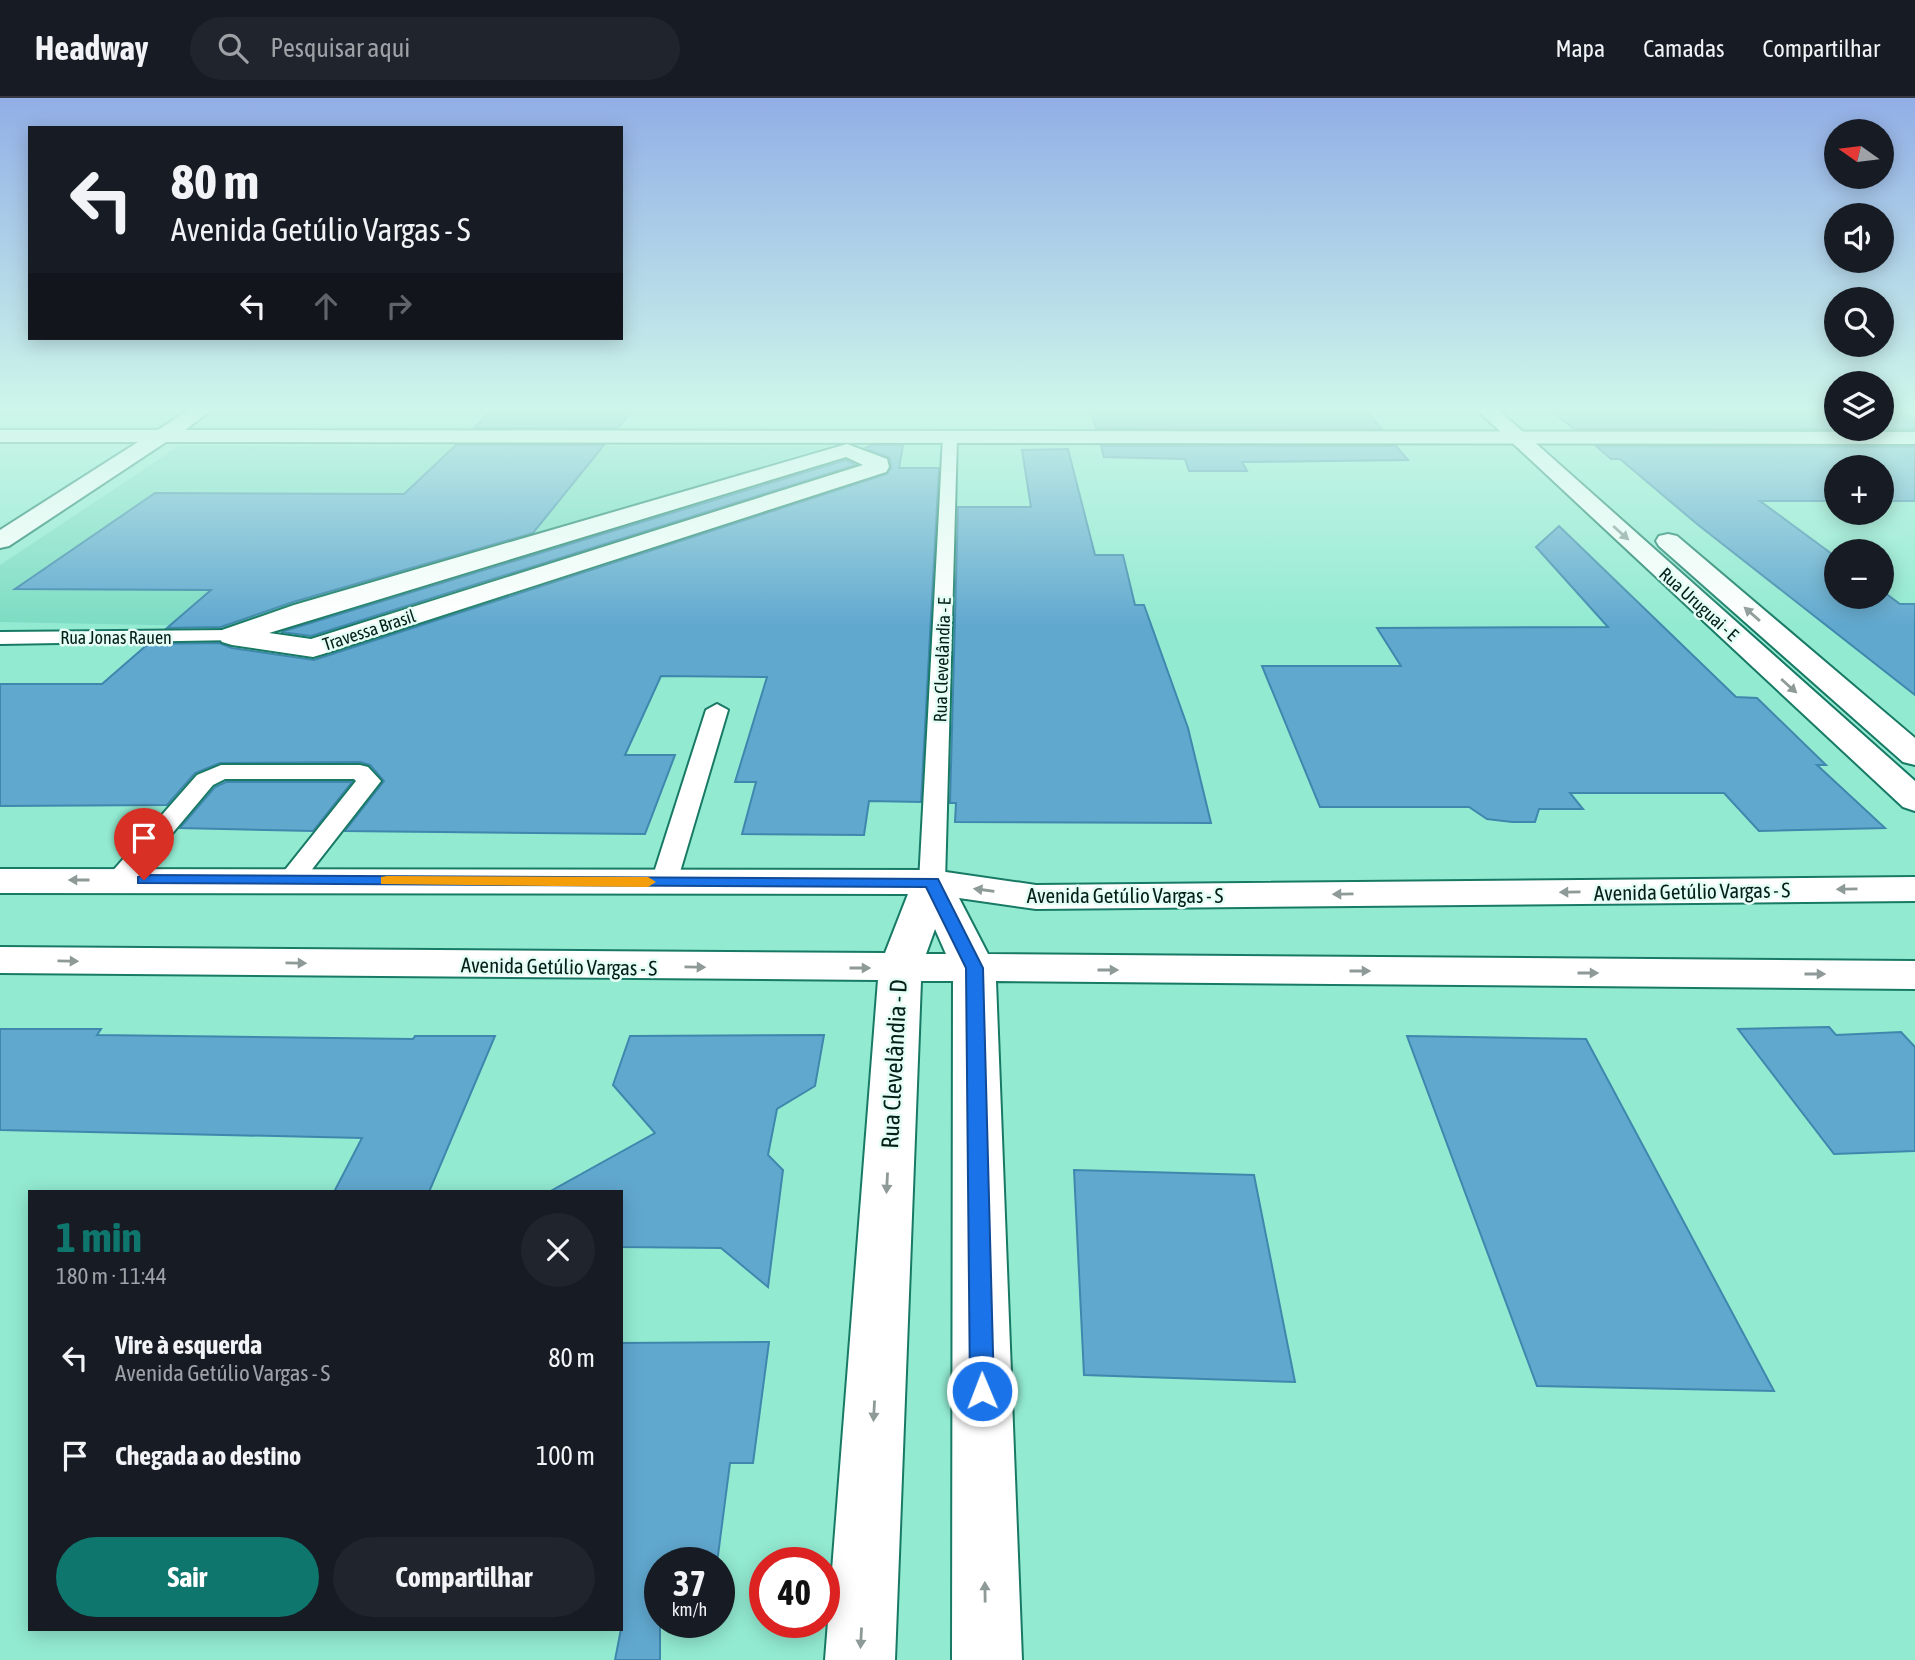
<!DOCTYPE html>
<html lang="pt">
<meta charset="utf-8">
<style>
body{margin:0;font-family:"Asap Condensed",sans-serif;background:#20242c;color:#f1f3f6;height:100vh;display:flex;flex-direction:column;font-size:26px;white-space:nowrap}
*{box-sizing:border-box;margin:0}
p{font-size:23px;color:#9ea1a6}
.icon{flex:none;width:38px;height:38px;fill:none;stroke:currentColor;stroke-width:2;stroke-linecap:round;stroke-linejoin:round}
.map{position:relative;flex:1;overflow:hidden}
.side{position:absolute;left:28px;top:1092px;width:595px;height:441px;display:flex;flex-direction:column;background:#171b24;border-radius:0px;box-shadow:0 4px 18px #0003}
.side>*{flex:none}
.top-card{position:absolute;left:28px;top:28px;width:595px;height:214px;border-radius:0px;box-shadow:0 4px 18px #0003;background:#171b24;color:#f1f3f6;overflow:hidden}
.needle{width:46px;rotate:284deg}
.fabs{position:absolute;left:1824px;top:21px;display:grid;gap:14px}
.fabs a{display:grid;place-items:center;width:70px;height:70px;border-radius:50%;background:#171b24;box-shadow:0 4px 18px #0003;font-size:35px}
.speed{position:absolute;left:644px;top:1449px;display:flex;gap:14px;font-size:35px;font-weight:700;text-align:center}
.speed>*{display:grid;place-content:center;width:91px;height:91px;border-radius:50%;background:#171b24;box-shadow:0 4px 18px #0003;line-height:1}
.speed small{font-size:18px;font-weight:400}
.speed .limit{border:10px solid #d22;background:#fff;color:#111}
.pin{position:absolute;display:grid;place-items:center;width:60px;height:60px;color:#fff;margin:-72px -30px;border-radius:50% 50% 50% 0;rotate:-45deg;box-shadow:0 0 7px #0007}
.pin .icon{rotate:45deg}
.me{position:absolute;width:77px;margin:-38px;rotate:359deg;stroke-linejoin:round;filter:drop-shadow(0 0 5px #0008)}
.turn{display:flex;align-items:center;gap:24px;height:147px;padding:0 28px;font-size:32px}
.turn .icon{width:91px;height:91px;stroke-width:2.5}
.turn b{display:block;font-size:49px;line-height:60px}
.lanes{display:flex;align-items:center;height:66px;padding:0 28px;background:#0003;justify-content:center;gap:35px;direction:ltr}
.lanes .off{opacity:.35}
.round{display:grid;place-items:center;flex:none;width:74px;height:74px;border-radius:37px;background:#20242c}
.headline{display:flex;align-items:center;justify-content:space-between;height:119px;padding:0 28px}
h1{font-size:42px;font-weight:700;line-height:52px;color:#0f766e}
.action{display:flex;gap:14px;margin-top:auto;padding:14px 28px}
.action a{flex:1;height:80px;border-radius:42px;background:#0f766e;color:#fff;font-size:28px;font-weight:700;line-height:80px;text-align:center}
.action a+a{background:#20242c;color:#f1f3f6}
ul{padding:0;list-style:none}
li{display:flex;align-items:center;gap:21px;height:98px;padding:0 28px}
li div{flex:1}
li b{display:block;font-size:26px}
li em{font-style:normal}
header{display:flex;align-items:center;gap:42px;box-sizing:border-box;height:98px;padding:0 35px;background:#171b24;border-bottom:2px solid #363941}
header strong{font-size:33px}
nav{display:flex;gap:38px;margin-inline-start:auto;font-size:24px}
.search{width:490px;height:63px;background:#20242c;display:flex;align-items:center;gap:18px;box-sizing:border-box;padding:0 24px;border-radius:38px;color:#9ea1a6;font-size:26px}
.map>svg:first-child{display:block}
.built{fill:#7cdcc3}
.building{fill:#61a8cf;stroke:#3f87ad;stroke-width:2}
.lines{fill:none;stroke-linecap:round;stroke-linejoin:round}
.service-casing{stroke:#187a65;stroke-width:4}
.minor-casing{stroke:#187a65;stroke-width:4}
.tertiary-casing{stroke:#187a65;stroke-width:4}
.primary-casing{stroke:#187a65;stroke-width:4}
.service{fill:#fff;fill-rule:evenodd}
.minor{fill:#fff;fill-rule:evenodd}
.tertiary{fill:#fff;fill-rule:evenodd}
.primary{fill:#fff;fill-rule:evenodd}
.oneway{fill:#8e9a97}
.route{fill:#1a73e8;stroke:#114b97;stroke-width:2}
.slow{fill:#f59e0b}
.labels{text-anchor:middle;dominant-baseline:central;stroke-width:5;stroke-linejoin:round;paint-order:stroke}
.far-street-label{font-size:18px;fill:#031f18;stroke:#e4fdf5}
.street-label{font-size:21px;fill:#031f18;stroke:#e4fdf5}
.near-street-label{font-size:24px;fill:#031f18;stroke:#e4fdf5}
</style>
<header>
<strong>Headway</strong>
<div class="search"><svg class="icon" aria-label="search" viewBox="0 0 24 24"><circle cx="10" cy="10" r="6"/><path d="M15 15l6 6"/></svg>Pesquisar aqui</div>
<nav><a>Mapa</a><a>Camadas</a><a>Compartilhar</a></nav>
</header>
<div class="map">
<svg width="1915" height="1562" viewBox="0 0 1915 1562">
<rect width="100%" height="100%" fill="#92ead1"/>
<!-- built -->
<path class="built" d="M179,348H829L270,516L206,528L0,524V467Z"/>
<!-- building -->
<path class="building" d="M495,309H635L618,330H474Z
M1089,309H1363L1382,331L1096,330Z
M1547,309H1836V331H1881V309H1893L1915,321V331H1574Z
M456,347H604L533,435L293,504L221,529L167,530L211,492L15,491L155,395L404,396Z
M873,347H903L899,370H939L921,704L869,703L864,737L742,736L756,684H735L767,579L661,578L625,657H675L645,736L345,733L384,683L370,667L360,664L220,665L195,675L167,707L0,708V586H102L148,546L219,545L232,550L314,562L887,376L891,370L890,360L865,350Z
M1101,348H1396L1408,362L1242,364L1247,373H1189L1185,361L1104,359Z
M1596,348L1915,349V403H1881V369H1836V403H1760L1836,459V499H1881V492L1900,506H1915V597L1697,426L1620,361H1611Z
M1068,351L1095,457H1123L1135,507H1144L1188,630L1211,725L955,724L956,705H950L958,409H1031L1022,352Z
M846,362L856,367L311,538L281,534Z
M1559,428L1736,599L1757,600L1826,667H1817L1885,730L1759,733L1724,695H1570L1583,711H1539L1535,724H1512L1487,721L1469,709H1320L1262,568H1401L1377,530L1608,529L1536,449Z
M226,684H352L313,733L180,730L215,689Z
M1829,929L1836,937L1901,934L1915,949V1053L1834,1056L1738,931Z
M0,931H101L97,937L413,941L415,938H495L429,1094H334L362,1040L0,1032Z
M824,937L815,988L777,1011L768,1057L783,1072L768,1189L721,1150L621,1149V1094H549L655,1035L613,987L630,938Z
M1407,938L1586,941L1774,1293L1537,1288Z
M1074,1072L1254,1077L1295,1284L1084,1277Z
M769,1244L753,1365H730L717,1465H660V1562H615L621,1531V1245Z"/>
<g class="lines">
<defs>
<path id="service" d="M950,335L957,339L945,784L941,790H923L919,784L943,339Z
M232,532L242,538L239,542L0,546V534Z
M717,606L728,612L677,784L673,790H655L651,784L706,612Z
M221,667H360L368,669L381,683L299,788H281L277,782L356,683L354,681H225L213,687L128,788H110L106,782L110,776L197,677Z"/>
<path id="minor" d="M847,346L887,361L889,369L886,374L323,556L313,559L232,547L222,544L218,538L222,532L294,507ZM846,359L863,367L311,541L269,535Z"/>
<path id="tertiary" d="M193,309H216L185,332L1915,334V346L166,344L9,448L0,450V432L138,344H0V332H158Z
M0,771L932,772L1036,787L1915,779V803L1036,811L959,800L988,856L1915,863V891L996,883L1022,1562H952L953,883H921L895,1562H825L878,882L0,875V849L885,855L908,796L0,795ZM935,831L946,856H926Z"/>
<path id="primary" d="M1474,309H1495L1915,683V713L1903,709Z
M1668,436L1677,438L1915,640V667L1903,664L1659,448L1656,443L1659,438Z"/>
</defs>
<!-- service casing -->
<use href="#service" class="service-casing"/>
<!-- minor casing -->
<use href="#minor" class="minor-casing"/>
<!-- tertiary casing -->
<use href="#tertiary" class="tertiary-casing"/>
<!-- primary casing -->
<use href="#primary" class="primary-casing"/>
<!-- service -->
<use href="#service" class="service"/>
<!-- minor -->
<use href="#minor" class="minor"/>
<!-- tertiary -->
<use href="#tertiary" class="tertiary"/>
<!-- primary -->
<use href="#primary" class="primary"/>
</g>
<!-- one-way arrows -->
<defs><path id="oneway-solid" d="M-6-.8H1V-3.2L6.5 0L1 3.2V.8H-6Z" transform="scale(1.75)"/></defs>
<g class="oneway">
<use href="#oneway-solid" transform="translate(1621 435) rotate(42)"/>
<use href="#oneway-solid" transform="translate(1752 516) rotate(-139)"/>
<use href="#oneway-solid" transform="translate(1789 588) rotate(42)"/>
<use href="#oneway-solid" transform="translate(79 782) rotate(180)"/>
<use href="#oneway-solid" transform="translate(1847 791) rotate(179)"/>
<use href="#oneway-solid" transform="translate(984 792) rotate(-172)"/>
<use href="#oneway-solid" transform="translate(1570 794) rotate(179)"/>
<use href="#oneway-solid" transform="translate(1343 796) rotate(179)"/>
<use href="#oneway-solid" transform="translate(68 863) rotate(1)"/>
<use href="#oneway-solid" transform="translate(296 865) rotate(1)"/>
<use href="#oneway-solid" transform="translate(695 869) rotate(1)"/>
<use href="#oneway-solid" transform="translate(860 870)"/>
<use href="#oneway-solid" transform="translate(1108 872)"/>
<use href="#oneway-solid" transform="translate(1360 873)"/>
<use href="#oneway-solid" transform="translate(1588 875)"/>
<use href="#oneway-solid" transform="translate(1815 876)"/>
<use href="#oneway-solid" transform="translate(887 1085) rotate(93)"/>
<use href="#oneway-solid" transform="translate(874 1313) rotate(93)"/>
<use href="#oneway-solid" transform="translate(985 1494) rotate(-91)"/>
<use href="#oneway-solid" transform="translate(861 1540) rotate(93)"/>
</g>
<!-- sky -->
<linearGradient id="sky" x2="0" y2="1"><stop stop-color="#92aee6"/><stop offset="0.59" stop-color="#cef6ea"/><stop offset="1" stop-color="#cef6ea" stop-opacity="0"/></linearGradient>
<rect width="1915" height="528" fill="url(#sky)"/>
<!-- route -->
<path class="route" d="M144,777L938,781L983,870L994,1293L991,1301L982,1304L973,1301L970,1293L966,870L926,789L138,785V779Z"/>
<!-- slow -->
<path class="slow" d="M387,778L648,779L656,784L648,789L381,786V779Z"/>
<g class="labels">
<!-- far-street labels -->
<g class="far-street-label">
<text transform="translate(1699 506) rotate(42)">Rua Uruguai - E</text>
<text transform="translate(369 532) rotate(-18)">Travessa Brasil</text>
<text x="116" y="539">Rua Jonas Rauen</text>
<text transform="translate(942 562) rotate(-88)">Rua Clevelândia - E</text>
</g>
<!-- street labels -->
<g class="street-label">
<text transform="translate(1692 793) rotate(-1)">Avenida Getúlio Vargas - S</text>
<text x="1125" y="797">Avenida Getúlio Vargas - S</text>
<text transform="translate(559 868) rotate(1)">Avenida Getúlio Vargas - S</text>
</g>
<!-- near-street labels -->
<g class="near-street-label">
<text transform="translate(894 966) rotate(-87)">Rua Clevelândia - D</text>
</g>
</g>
</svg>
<div class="fabs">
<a><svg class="needle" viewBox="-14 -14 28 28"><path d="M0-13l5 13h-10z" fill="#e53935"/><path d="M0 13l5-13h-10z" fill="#9ea1a6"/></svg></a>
<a><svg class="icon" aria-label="sound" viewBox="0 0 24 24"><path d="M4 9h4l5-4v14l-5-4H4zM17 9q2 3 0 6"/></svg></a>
<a><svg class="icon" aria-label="search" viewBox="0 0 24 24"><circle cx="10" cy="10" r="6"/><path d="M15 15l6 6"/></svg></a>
<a><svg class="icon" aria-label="layers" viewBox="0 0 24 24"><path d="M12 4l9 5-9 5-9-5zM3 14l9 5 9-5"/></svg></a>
<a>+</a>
<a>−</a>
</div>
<div class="speed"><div>37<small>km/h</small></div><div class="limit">40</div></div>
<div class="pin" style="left:144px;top:782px;background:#d93025"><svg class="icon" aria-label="arrive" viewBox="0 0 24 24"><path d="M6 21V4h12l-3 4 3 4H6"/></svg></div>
<svg class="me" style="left:982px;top:1293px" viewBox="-20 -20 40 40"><circle r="17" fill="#1a73e8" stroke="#fff" stroke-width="3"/><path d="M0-11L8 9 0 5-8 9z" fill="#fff"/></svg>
<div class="top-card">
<div class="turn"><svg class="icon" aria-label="left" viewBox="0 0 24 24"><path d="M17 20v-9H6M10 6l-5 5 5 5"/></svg><div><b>80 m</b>Avenida Getúlio Vargas - S</div></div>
<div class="lanes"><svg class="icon" aria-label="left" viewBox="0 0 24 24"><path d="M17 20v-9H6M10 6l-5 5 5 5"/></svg><svg class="icon off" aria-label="ahead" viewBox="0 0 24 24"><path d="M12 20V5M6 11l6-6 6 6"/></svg><svg class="icon off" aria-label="right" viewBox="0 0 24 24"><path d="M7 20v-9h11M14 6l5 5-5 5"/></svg></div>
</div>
<section class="side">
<div class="headline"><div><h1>1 min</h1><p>180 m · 11:44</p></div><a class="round"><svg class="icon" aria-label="close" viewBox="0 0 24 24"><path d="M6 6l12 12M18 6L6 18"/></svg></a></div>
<ul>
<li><svg class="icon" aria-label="left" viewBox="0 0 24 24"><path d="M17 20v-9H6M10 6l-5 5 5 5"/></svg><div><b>Vire à esquerda</b><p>Avenida Getúlio Vargas - S</p></div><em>80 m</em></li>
<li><svg class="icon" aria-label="arrive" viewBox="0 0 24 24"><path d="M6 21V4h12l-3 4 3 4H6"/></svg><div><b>Chegada ao destino</b></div><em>100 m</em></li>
</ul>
<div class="action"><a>Sair</a><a>Compartilhar</a></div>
</section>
</div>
